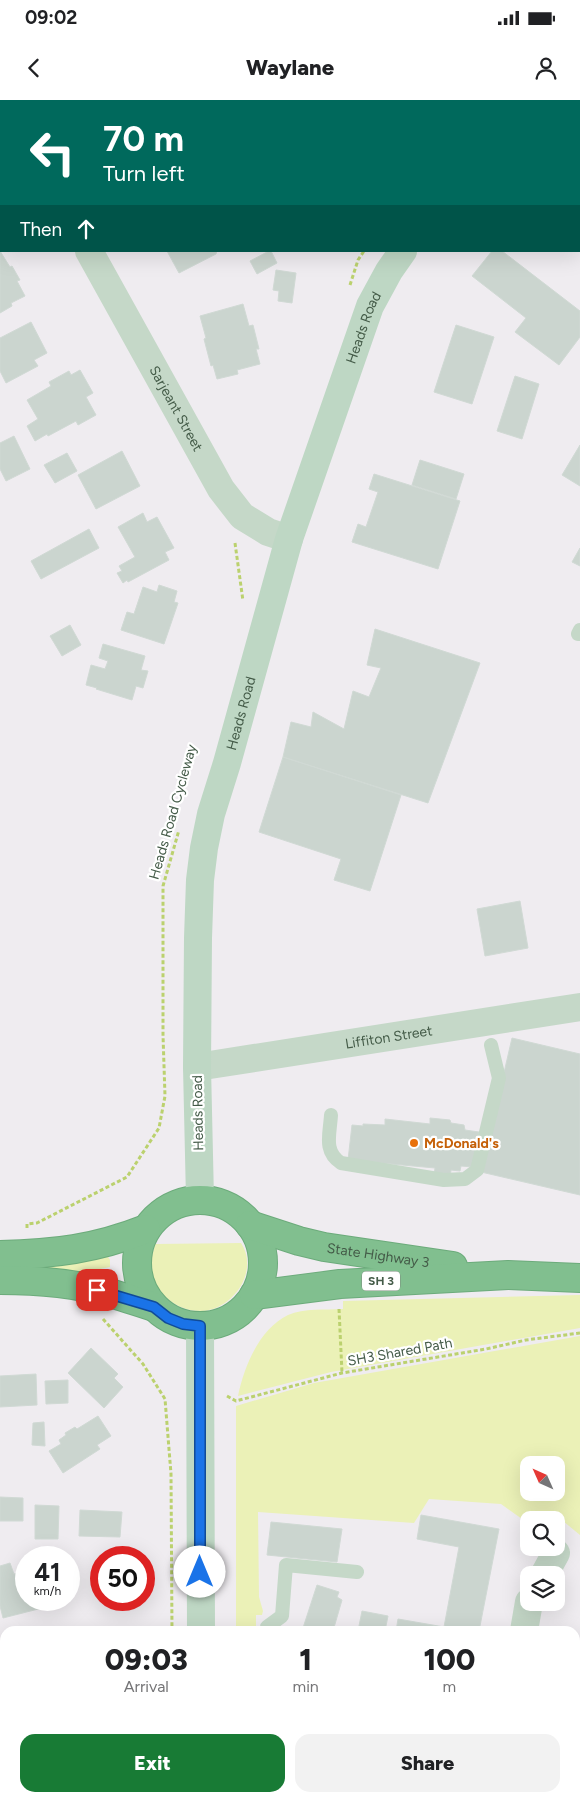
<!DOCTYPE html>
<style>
body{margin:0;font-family:Figtree,sans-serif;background:#f2f2f2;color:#202124;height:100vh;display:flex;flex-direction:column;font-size:19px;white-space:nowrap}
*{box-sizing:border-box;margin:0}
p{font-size:16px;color:#757577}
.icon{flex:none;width:28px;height:28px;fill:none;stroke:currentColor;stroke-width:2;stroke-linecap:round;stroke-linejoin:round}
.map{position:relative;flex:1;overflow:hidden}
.sheet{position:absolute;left:0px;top:1526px;width:580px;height:176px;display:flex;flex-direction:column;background:#fff;border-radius:15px 15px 0 0;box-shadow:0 5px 20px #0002}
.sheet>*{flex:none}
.top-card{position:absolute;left:0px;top:0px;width:580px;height:152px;box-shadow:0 5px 20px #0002;background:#00695c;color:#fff;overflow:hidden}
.needle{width:32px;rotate:315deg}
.buttons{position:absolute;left:520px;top:1356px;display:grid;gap:10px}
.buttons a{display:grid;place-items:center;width:45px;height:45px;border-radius:10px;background:#fff;box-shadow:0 5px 20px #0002;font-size:25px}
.speed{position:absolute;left:15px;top:1446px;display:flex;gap:10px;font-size:25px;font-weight:700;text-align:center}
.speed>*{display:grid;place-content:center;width:65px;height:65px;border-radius:50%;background:#fff;box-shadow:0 5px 20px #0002;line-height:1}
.speed small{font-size:12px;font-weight:400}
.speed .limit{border:8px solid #d22;background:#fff;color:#111}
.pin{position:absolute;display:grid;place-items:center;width:42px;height:42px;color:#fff;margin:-21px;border-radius:10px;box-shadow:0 2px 8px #0006}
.me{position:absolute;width:55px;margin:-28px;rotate:0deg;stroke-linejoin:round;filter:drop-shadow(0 0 4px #0008)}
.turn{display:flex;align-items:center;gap:18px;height:105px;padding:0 20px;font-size:22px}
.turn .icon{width:65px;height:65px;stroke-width:2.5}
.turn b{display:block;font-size:35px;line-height:42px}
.then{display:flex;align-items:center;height:48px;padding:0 20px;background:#0003;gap:10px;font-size:19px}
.eta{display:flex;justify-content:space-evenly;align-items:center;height:85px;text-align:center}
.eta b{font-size:30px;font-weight:800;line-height:35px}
.primary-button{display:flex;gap:10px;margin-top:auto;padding:10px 20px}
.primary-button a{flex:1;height:58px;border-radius:15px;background:#187b35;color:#fff;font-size:20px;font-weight:800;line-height:58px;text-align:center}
.primary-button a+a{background:#f2f2f2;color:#202124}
.status{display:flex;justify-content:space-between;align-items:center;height:35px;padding:0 25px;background:#fff;direction:ltr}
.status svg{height:14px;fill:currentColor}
header{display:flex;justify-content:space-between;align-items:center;height:65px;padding:0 20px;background:#fff;font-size:22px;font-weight:800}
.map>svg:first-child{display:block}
.green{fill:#ebf1b7;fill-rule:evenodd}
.building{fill:#cbd5cf;stroke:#d0d9d4}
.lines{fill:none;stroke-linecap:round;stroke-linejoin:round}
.highway-casing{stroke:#6cab7b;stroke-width:30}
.path{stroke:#bbd16e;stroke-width:3;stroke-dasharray:4 2.5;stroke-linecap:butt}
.lane{stroke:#c5d8c8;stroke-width:14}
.street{stroke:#c5d8c8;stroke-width:28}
.secondary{stroke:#bed7c4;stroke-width:28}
.highway{stroke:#81bf8f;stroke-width:28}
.route-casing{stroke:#114b97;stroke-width:12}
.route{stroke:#1a73e8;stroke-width:9}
.food-dot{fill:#e8710a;stroke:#fff;stroke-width:2}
.labels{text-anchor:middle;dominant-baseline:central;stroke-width:4.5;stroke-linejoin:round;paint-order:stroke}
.shield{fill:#fff;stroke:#7c8c7f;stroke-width:1}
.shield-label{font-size:12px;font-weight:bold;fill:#445b48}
.street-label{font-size:14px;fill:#445b48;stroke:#fff}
.food-label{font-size:14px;font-weight:bold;fill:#c56008;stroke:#fff;text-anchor:start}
</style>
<div class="status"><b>09:02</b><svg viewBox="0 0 49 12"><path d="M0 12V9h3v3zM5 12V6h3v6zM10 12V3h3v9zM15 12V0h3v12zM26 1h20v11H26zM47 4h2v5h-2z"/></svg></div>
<header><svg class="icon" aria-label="back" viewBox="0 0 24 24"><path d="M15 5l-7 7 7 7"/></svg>Waylane<svg class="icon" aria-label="person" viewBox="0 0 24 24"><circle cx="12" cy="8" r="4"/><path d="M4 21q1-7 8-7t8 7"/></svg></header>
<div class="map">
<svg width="580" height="1702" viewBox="0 0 580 1702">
<rect width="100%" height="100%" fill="#efecf0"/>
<!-- green -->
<path class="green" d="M241,1143C243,1146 245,1150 246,1154C253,1180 229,1210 202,1211C174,1212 148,1188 151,1160C152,1155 154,1149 155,1144Z
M107,1155L110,1160V1167L100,1169L97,1172L42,1171V1163Z
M580,1195V1228L331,1272L238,1296C244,1267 259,1229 288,1215C304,1208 326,1210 343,1209V1201Z
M580,1236V1435L563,1421L556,1423V1420H529V1424L501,1404L429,1399L414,1423L258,1412L259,1497L263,1511L262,1515H256V1531H236V1306L314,1283ZM529,1365H556V1392H529Z
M239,1698H261V1702H239Z"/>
<!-- building -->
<path class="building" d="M94,0H137L138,1H92Z
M0,151L10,167L12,166L20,180L17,181L25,196L11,203L12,206L0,213Z
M167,151H217L216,154L179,173Z
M269,151H271L277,163L257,174L250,161Z
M492,151H502L580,211V237L559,265L515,232L526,218L472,176Z
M276,170L296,173L292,203L278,201L279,191L273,190Z
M243,204L249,226L253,225L259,249H256L260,264L237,270L238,274L217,279L213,265L211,266L204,239L206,238L200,216Z
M31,222L47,253L34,260L38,266L6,283L0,271V238Z
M456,225L494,237L472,304L434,292Z
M80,270L93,293L86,297L96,315L78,325L76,321L48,336L47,334L35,341L27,326L38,319L27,300L51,286L49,282L69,271L71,275Z
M515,276L539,284L522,339L497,331Z
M14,336L30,369L6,381L0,369V343Z
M580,345V386L562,375Z
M122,351L140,386L96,409L78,375Z
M67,353L77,371L55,383L44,365Z
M420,360L464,374L456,399L412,385Z
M374,374L460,401L438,469L352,442L358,424L366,427L378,392L369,389Z
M143,413L147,422L157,417L174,448L165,452L169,460L128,482L127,480L123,483L117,473L122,471L119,466L135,457L118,427Z
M89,429L99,448L41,479L31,461Z
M580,448V466L572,462Z
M159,485L177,491L174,502L178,503L164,544L121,530L127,512L134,514L143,487L157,492Z
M70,525L81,545L62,556L50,536Z
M375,529L480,563L428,703L283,657L291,622L311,627L313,612L344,629L353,591L369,597L381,568L367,565Z
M103,544L145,556L141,570L148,571L143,588L136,586L132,600L96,589L97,588L86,585L91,565L105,569L108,561L99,558Z
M283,657L401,695L370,791L334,780L341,759L259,732Z
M520,801L528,848L485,856L477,809Z
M512,938L580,954V1095L481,1072Z
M430,1018L450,1020L451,1023L464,1025L465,1030L479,1032L473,1067L461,1066L460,1071L451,1070L450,1078L434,1075L435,1068L348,1060L352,1025L363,1026V1024L385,1025V1019L430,1024Z
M91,1248L118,1274L114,1278L123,1287L104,1308L68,1273Z
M36,1274L37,1305L0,1307V1276Z
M68,1280V1303L46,1304L45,1281Z
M98,1316L111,1336L97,1345L100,1349L63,1373L49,1351L61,1344L59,1340L66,1335L65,1333L75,1327L77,1329Z
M44,1322L45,1346L32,1345L33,1323Z
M0,1397L23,1398V1421H0Z
M35,1405L59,1406L58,1439H35Z
M80,1410L122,1412L120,1437L79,1436Z
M421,1415L499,1429L479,1531H396L398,1519L444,1527L459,1447L417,1439Z
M271,1422L342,1429L337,1462L267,1455Z
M10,1463L14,1474L26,1472V1500H53L54,1505L3,1518L0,1506V1466Z
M317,1485L339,1492L337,1497L342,1500L333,1531H302Z
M362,1511L388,1516L385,1531H358Z
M0,1566L5,1567V1600L0,1599Z
M575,1575H580V1606L575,1605Z
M575,1623L580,1625L576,1640H575Z
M12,1698H58V1702H12Z
M73,1698H119V1702H73Z
M353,1698H409L408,1702H353Z
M523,1698H568L566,1702H521Z"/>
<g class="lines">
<defs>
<g id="highway">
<circle cx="200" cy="1163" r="63"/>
<path id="s4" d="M250,1125L299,1141L324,1147L453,1166"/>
<path d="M0,1155C54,1154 95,1149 146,1129"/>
<path d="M0,1180C36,1180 74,1183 109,1193C124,1197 139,1202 154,1207"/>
<path d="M254,1195L340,1184L508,1175L580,1178"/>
</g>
</defs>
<!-- highway casing -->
<use href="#highway" class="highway-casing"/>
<!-- path -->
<path class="path" d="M472,1V0
M350,185L358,160L364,151
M235,443L243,501
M27,1128V1124L37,1123L127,1077L159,1028L165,996L163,935V786L179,730
M339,1209L342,1273
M103,1219L143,1264L165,1299L171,1374L172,1531
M227,1296L236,1301L342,1273L486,1249L526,1240L580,1233"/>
<!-- lane -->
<path class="lane" d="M580,530L578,534H580
M331,1015C330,1034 323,1051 341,1063L444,1080L465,1079L477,1070L499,978L491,945
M267,1531V1527L282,1516L286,1465L357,1472"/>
<!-- street -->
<g class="street">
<path d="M6,0L7,1"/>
<path id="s1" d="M89,151L221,389L242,416L268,432L289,439"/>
<path id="s2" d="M197,967L580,907"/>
<path d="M544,1475L556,1453"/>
<path d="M524,1531L529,1502"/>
<path d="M492,1702L493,1698"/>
</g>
<!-- secondary -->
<g class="secondary">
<path d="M513,1L514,0"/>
<path id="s3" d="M200,1099L197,967L198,838L200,780L204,748L211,714L227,663L289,439L370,206L389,171L403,151"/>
<path d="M200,1226L201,1531"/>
<path d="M202,1698V1702"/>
</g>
<!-- highway -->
<use href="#highway" class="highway"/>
</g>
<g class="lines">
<defs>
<path id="route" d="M97,1190L154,1207L168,1218L183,1224L200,1226V1472"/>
</defs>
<!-- route casing -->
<use href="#route" class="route-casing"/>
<!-- route -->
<use href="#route" class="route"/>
</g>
<!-- markers -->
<circle class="food-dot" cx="414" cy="1043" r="5"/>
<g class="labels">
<!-- shield labels -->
<rect class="shield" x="362" y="1171.5" width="38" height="19" rx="4"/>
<g class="shield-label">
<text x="381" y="1181">SH 3</text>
</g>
<!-- street labels -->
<g class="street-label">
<text stroke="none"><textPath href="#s3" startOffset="896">Heads Road</textPath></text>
<text stroke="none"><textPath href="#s1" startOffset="180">Sarjeant Street</textPath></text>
<text stroke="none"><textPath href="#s3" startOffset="491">Heads Road</textPath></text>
<text transform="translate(173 712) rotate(-74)">Heads Road Cycleway</text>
<text stroke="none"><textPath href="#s2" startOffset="194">Liffiton Street</textPath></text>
<text transform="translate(198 1013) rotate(-91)">Heads Road</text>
<text stroke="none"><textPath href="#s4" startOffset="132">State Highway 3</textPath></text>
<text transform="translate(400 1252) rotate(-10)">SH3 Shared Path</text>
</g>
<!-- food labels -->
<g class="food-label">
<text x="424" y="1043">McDonald's</text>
</g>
</g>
</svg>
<div class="buttons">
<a><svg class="needle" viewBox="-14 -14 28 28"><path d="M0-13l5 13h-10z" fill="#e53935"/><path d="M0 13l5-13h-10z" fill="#757577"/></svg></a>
<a><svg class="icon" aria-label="search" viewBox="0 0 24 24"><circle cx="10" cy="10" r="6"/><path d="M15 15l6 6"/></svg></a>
<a><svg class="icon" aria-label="layers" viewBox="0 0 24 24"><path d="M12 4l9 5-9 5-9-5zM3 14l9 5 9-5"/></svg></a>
</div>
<div class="speed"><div>41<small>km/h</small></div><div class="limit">50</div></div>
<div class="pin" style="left:97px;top:1190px;background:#d93025"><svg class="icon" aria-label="arrive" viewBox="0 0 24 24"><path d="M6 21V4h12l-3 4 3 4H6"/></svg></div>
<svg class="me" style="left:200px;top:1472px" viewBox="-20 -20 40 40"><circle r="19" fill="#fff"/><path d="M0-13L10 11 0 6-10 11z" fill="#1a73e8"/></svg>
<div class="top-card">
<div class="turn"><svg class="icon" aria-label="left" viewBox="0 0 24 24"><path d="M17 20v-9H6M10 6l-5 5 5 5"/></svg><div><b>70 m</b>Turn left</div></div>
<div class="then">Then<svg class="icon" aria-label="ahead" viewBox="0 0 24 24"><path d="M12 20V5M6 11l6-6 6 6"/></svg></div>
</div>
<section class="sheet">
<div class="eta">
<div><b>09:03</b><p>Arrival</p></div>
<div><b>1</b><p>min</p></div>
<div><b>100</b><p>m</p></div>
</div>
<div class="primary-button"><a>Exit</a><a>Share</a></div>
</section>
</div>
